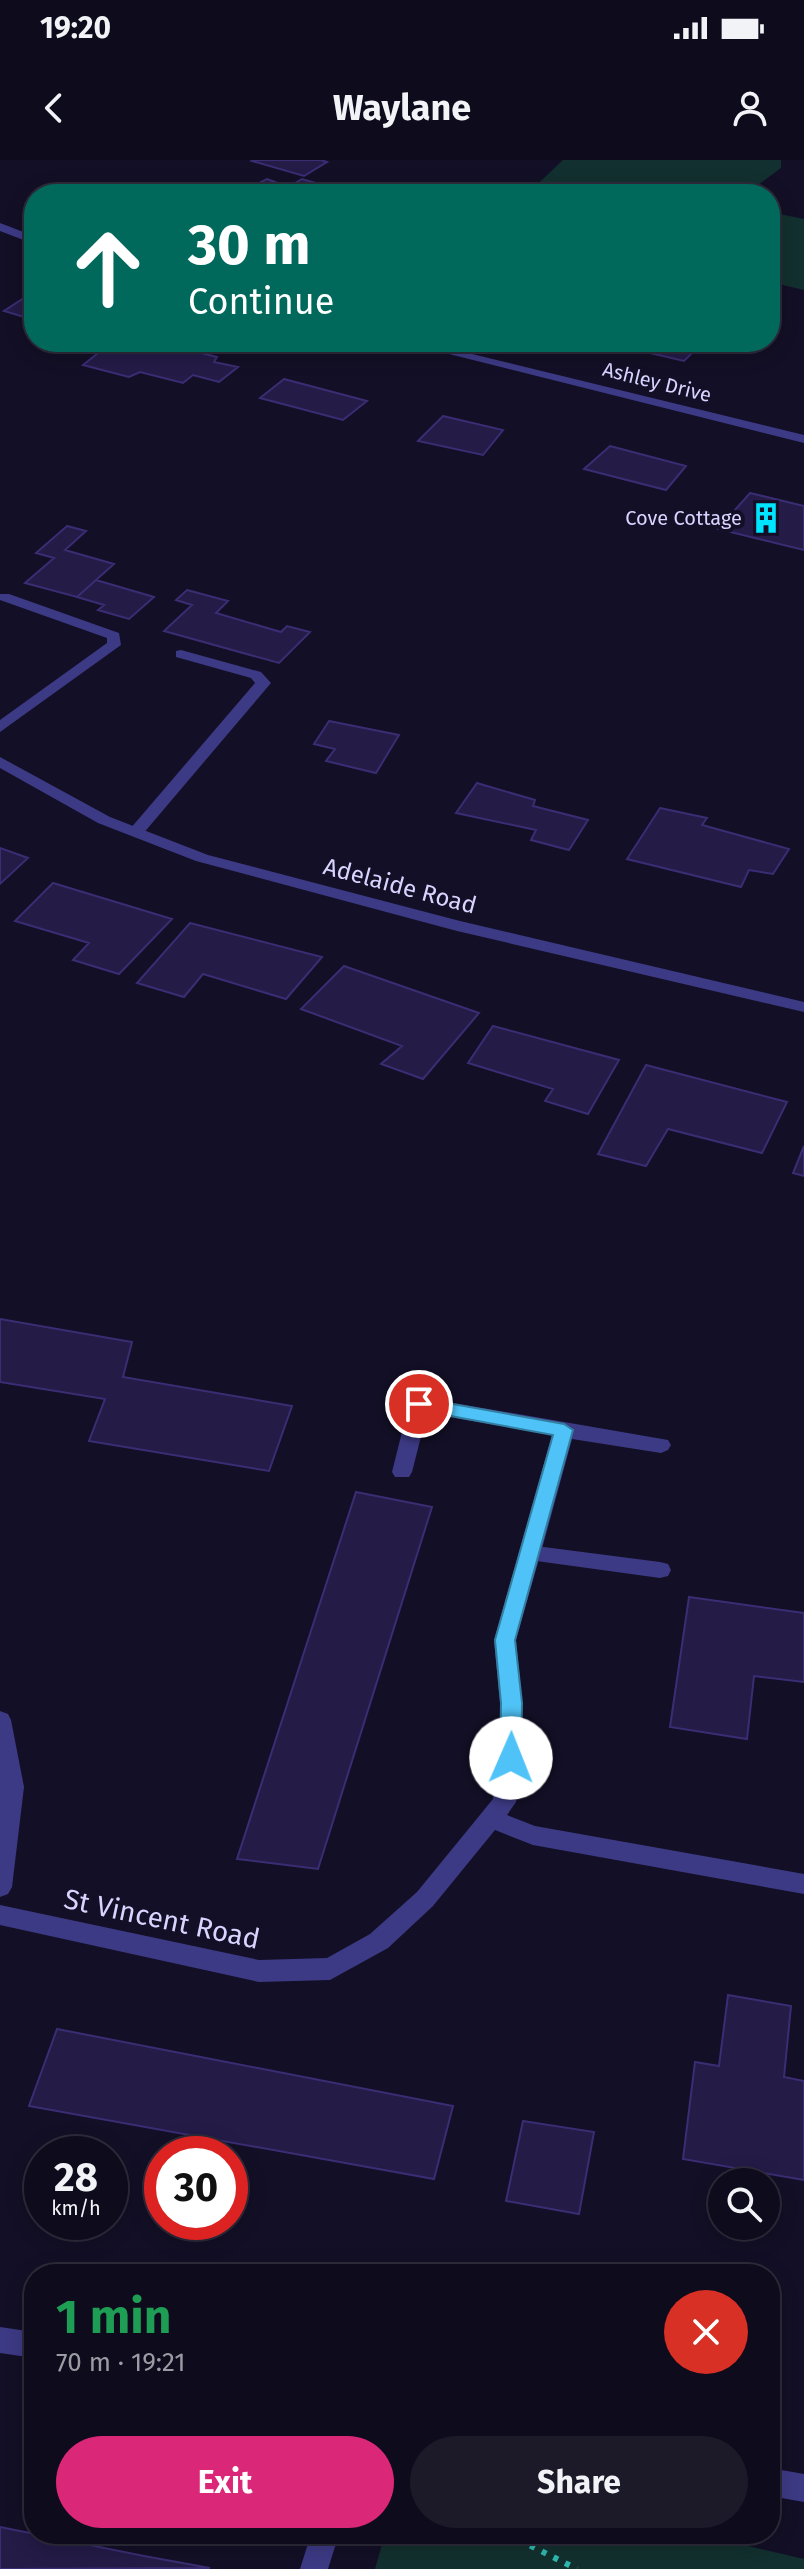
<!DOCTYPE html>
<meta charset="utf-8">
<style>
body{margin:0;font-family:"Fira Sans",sans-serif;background:#1c1929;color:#f1f3f6;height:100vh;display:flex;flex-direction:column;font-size:30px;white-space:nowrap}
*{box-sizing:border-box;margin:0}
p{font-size:26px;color:#9b9ba3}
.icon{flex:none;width:44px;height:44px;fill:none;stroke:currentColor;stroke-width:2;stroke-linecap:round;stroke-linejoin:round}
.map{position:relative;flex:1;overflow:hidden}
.panel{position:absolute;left:24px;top:2104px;width:756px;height:280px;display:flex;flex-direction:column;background:#0e0b1c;border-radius:32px;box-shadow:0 4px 20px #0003,0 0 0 2px #2e2b3b}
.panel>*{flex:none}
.guide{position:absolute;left:24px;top:24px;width:756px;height:168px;border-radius:32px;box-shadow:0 4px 20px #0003,0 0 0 2px #2e2b3b;background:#00695c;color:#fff;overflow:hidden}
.fabs{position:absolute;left:708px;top:2008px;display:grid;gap:16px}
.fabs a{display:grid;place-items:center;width:72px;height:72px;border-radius:50%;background:#0e0b1c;box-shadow:0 4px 20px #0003,0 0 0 2px #2e2b3b;font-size:40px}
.speed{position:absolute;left:24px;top:1976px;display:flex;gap:16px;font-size:40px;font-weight:700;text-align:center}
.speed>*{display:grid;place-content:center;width:104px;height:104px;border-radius:50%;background:#0e0b1c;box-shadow:0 4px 20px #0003,0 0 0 2px #2e2b3b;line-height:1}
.speed small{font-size:20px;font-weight:400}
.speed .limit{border:12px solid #d22;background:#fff;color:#111}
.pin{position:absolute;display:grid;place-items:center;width:68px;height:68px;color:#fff;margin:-34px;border:4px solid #fff;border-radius:50%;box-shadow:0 2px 8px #0007}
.me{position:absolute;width:88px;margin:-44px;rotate:1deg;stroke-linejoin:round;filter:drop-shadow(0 0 6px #0008)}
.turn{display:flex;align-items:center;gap:28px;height:168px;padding:0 32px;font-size:36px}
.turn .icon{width:104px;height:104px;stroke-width:2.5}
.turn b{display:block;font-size:56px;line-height:68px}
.round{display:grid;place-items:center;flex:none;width:84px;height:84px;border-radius:42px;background:#1c1929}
.head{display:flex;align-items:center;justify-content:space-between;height:136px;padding:0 32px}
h1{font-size:48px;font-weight:700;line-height:60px;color:#1e9e55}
.cta{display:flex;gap:16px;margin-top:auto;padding:16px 32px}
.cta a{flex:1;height:92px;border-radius:48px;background:#db2777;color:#fff;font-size:32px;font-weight:700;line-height:92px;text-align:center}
.cta a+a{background:#1c1929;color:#f1f3f6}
.status{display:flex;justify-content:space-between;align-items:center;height:56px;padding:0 40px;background:#0e0b1c;direction:ltr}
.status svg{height:22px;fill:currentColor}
header{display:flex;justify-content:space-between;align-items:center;height:104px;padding:0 32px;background:#0e0b1c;font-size:36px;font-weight:700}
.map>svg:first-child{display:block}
.green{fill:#12302f}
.building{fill:#241b47;stroke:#3b2d73;stroke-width:2}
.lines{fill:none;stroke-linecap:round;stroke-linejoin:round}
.path{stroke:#2fb8b0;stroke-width:6;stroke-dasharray:5 8;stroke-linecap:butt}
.service{fill:#3d3a85;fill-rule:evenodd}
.minor{fill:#3d3a85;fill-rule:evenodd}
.tertiary{fill:#3d3a85;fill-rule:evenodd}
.route{fill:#4fc3f7;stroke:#337fa1;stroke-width:2}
.labels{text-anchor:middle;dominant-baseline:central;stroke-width:8;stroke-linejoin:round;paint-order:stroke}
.far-street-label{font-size:20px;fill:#d9d4ff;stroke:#130f26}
.far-poi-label{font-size:20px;fill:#d9d4ff;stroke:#130f26;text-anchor:end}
.street-label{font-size:24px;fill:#d9d4ff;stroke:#130f26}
.near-street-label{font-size:28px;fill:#d9d4ff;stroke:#130f26}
</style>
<div class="status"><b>19:20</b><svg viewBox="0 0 49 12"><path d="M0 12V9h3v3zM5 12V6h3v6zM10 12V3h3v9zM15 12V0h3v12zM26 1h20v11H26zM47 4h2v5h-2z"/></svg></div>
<header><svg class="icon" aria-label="back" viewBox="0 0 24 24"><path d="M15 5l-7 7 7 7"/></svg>Waylane<svg class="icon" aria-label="person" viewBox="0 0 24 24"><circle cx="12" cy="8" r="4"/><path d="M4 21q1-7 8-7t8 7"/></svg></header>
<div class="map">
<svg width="804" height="2409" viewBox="0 0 804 2409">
<rect width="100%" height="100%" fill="#130f26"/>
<!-- green -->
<path class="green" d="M563,0H781V8L746,34H527Z
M770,52L804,59V130L770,122Z
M385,2374H696L804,2399V2409H375Z"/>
<!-- building -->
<path class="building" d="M255,0H321L327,2L304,16L252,1Z
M267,19L288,27L302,19L337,29L328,34H259L245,30Z
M30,134L34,135V160L4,151Z
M112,182H157L217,197L214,202L238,207L219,222L193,215L183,223L140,212L129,217L83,205Z
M603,182H703L684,201Z
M284,219L367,241L343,260L260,238Z
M443,256L503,270L483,295L418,281Z
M610,286L686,306L666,330L584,309Z
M750,333L804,346V390L718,369Z
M67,366L86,371L65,390L114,404L77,437L25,423L54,398L36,393Z
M96,420L154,437L129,459L98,450L104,445L77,437Z
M187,430L228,441L216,453L281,472L287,466L310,472L279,503L164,471L192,445L176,440Z
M329,561L399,575L376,613L326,601L335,589L314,584Z
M477,623L535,640L533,646L588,660L569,690L531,680L536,670L456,653Z
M660,648L707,658L702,665L789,689L773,714L749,710L741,727L627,699Z
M0,688L28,698L0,724Z
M53,723L172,759L119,814L73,800L89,783L15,761Z
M190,763L322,797L286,839L203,814L184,837L137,823Z
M344,806L479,853L423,919L381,904L402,886L301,849Z
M493,866L619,900L588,954L545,941L553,929L468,903Z
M646,905L787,942L762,993L668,969L646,1006L598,994Z
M804,986V1016L793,1013Z
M0,1159L132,1182L123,1217L292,1246L269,1311L89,1281L105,1239L0,1222Z
M356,1332L432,1347L318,1709L237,1699Z
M689,1437L804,1453V1522L754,1516L747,1579L670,1567Z
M728,1835L791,1846L784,1917L804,1921V2020L683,1999L695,1902L719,1906Z
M57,1869L453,1946L434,2019L29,1946Z
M523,1961L594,1972L579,2054L506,2041Z
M0,2367L144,2396L210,2408L0,2409Z"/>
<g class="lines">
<!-- path -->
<path class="path" d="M507,2374L577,2409"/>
<!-- service -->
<path class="service" d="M0,434H9L119,473L121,485L0,572V560L107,483V478L0,440Z
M181,490L261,512L271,523L142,675H130V669L255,523L251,518L176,497V491Z
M419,1237L668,1280L671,1285L668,1290L661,1293L572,1279L545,1378L536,1386L660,1402L668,1404L671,1410L668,1416L660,1418L522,1399L519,1393L522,1387L530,1385L523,1378L552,1275L427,1253L412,1312L409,1317H395L392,1312L409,1244L412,1239Z"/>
<!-- minor -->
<path class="minor" d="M0,63L34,76V84L0,71Z
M401,182H423L804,275V283Z
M0,597L110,657L208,695L460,761L804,842V852L457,771L196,701L98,663L0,608Z
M534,1370L542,1372L545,1378L516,1480L522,1543V1598L516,1642L507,1655L535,1666L804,1714V1734L533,1685L495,1670L433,1746L388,1788L330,1820L259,1822L0,1765V1745L259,1800L327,1798L370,1774L417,1732L493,1639L500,1598V1543L494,1480L523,1378L526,1372Z
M0,1551L8,1554L11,1560L24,1627L12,1727L8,1734L0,1737Z
M311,2374H339L328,2409H300Z"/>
<!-- tertiary -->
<path class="tertiary" d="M0,2167L34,2172V2198L0,2193Z
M770,2308L804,2314V2342L770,2336Z"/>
</g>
<!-- route -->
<path class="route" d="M419,1238L564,1264L573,1270L515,1480L522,1543L521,1598L518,1604L511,1607L503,1604L500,1598L501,1543L495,1480L553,1275L413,1249L410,1244Z"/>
<!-- icons -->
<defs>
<symbol id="building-bare" viewBox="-9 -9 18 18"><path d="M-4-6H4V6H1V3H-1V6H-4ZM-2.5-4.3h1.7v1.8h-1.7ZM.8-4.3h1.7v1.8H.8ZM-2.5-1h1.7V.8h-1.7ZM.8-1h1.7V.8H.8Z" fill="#00e5ff" stroke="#130f26" stroke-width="2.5" paint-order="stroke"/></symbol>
</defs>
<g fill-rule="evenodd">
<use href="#building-bare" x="744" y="336" width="44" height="44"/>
</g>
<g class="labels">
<!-- far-street labels -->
<g class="far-street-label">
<text transform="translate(657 222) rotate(14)">Ashley Drive</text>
</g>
<!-- far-poi labels -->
<g class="far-poi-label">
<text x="742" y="358">Cove Cottage</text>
</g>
<!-- street labels -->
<g class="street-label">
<text transform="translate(400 726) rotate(15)">Adelaide Road</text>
</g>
<!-- near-street labels -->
<g class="near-street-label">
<text transform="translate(162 1759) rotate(12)">St Vincent Road</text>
</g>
</g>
</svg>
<div class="fabs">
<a><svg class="icon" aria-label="search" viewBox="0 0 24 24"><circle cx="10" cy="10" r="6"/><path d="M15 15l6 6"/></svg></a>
</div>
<div class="speed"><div>28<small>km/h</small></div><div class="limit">30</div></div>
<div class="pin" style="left:419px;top:1244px;background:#d93025"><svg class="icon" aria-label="arrive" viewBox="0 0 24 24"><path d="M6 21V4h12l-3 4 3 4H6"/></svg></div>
<svg class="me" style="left:511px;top:1598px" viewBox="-20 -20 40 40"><circle r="19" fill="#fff"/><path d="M0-13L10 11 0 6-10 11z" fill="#4fc3f7"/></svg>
<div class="guide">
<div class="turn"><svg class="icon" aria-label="ahead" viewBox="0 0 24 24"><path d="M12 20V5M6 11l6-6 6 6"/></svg><div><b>30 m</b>Continue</div></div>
</div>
<section class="panel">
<div class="head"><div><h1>1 min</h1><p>70 m · 19:21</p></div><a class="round" style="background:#d93025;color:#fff"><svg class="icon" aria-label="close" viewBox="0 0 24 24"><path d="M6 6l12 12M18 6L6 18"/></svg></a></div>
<div class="cta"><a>Exit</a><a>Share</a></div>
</section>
</div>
